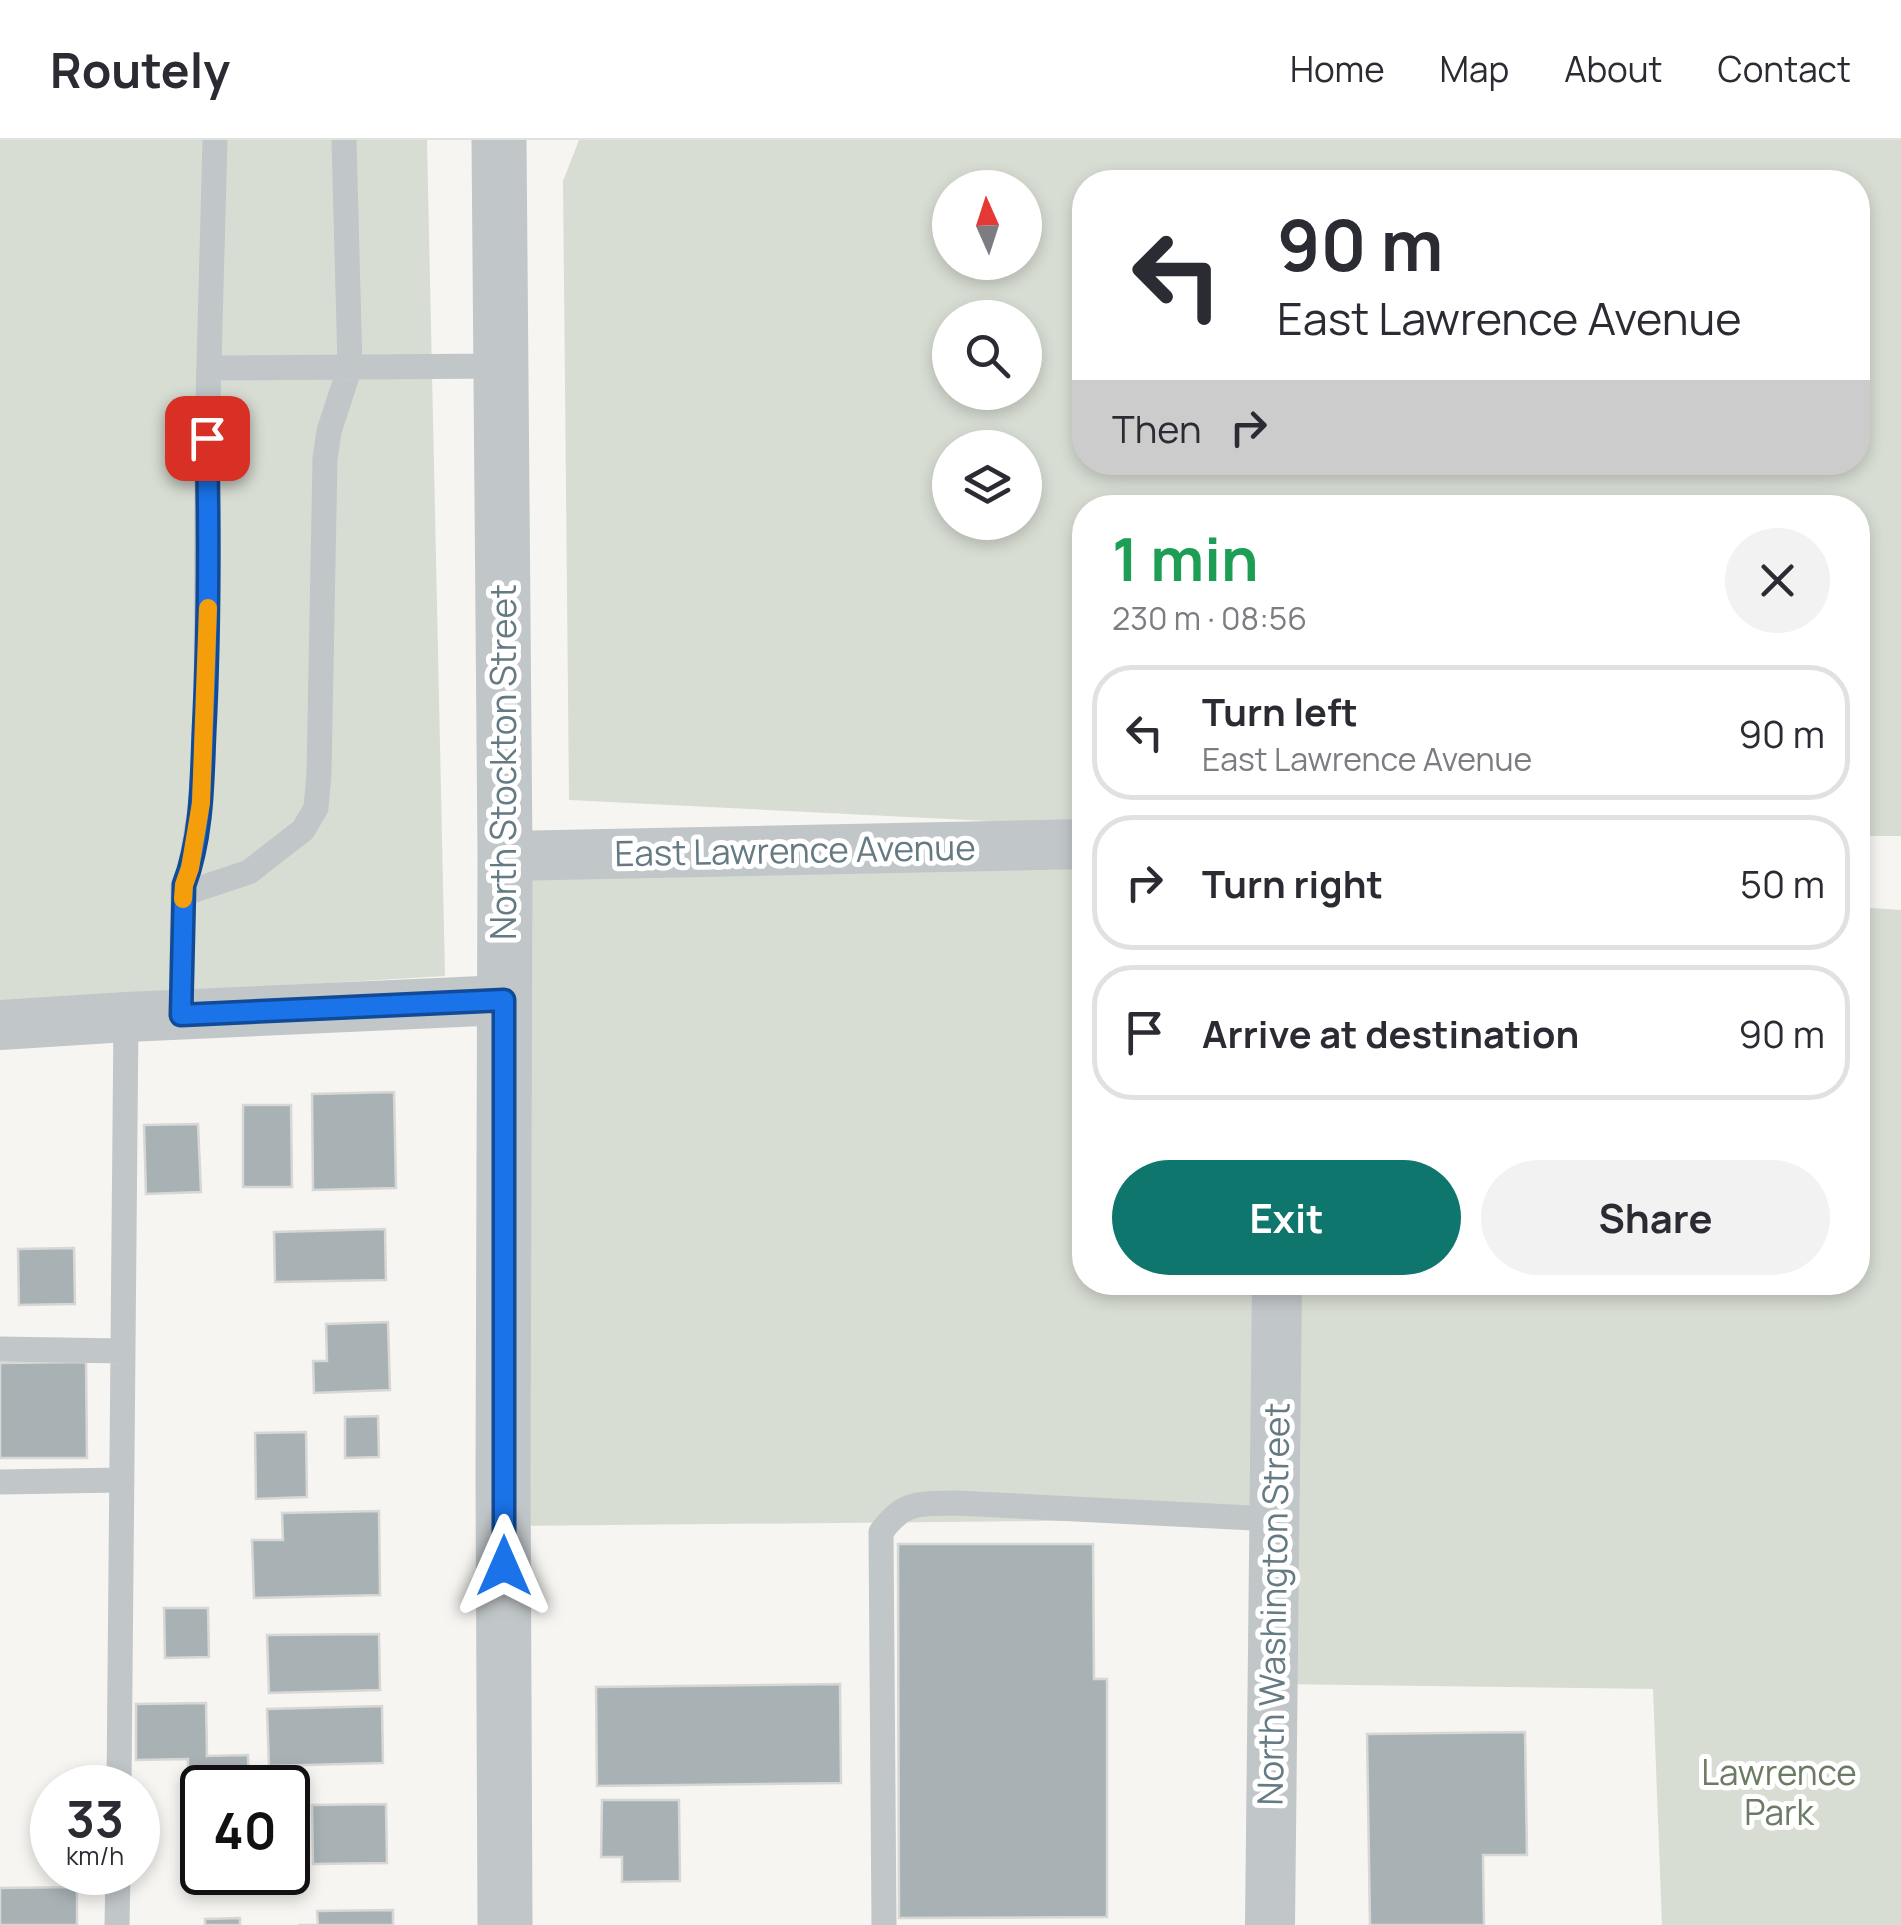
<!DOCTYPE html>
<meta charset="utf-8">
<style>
body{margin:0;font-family:Manrope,sans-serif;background:#f2f2f3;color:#2b2b33;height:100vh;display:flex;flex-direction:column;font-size:38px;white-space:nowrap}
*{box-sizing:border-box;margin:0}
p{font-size:32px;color:#7c7c81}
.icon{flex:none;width:55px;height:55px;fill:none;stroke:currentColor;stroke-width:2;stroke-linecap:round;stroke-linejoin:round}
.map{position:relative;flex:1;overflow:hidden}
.side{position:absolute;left:1072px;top:355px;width:798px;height:800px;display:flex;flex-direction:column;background:#fff;border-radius:40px;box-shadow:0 5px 15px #0003}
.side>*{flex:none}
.hud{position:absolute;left:1072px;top:30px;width:798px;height:305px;border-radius:40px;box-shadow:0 5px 15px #0003;background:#fff;color:#2b2b33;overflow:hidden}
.needle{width:65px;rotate:357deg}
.fabs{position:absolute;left:932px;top:30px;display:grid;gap:20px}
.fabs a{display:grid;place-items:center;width:110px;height:110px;border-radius:50%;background:#fff;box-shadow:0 5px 15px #0003;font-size:50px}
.speed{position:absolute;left:30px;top:1625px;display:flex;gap:20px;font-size:50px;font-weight:700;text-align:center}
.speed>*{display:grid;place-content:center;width:130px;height:130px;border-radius:50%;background:#fff;box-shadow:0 5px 15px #0003;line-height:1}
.speed small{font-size:25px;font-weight:400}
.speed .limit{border:5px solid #111;border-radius:15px;background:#fff;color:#111}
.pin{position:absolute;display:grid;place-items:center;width:85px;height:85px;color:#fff;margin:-42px;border-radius:20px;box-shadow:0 5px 15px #0006}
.me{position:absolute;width:110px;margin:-55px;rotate:0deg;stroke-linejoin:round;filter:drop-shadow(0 0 8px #0008)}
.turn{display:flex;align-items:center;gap:35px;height:210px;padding:0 40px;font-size:45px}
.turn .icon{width:130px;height:130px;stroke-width:2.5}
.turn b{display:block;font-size:70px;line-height:85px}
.then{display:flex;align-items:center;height:95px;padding:0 40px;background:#0003;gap:20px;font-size:38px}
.round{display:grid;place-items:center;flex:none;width:105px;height:105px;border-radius:52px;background:#f2f2f3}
.summary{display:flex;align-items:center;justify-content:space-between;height:170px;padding:0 40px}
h1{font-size:60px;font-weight:700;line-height:75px;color:#1e9e55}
.cta{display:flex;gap:20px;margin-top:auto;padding:20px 40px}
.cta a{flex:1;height:115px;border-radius:60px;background:#0f766e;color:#fff;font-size:40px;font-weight:700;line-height:115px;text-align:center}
.cta a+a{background:#f2f2f3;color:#2b2b33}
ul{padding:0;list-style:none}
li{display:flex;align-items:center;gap:30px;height:135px;margin:0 20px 15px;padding:0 20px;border:5px solid #e1e1e2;border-radius:40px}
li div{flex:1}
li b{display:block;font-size:38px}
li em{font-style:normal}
header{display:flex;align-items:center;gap:60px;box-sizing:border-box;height:140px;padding:0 50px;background:#fff;border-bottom:2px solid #e1e1e2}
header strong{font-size:48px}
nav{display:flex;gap:55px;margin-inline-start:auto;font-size:35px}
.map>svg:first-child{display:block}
.green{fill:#d8ddd3;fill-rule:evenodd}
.building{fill:#a8b2b5;stroke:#d7d7d5;stroke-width:2.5}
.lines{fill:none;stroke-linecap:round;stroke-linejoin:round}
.service{stroke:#c1c6c8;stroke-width:25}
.minor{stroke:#c1c6c8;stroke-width:50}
.tertiary{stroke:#c1c6c8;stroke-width:55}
.route-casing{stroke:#114b97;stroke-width:25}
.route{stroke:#1a73e8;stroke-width:18}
.slow{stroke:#f59e0b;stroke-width:18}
.labels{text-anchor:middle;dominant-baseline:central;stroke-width:10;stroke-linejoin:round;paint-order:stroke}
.street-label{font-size:35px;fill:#657a83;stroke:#fff}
.park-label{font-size:35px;fill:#6b7b64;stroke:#fff}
</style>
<header>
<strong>Routely</strong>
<nav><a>Home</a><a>Map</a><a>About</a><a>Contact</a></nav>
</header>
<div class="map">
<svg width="1901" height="1785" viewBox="0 0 1901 1785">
<rect width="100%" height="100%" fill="#f6f5f2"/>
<!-- green -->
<path class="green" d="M0,0H427L445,836L0,863Z
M579,0H1901V696H1858V368H1085V686L569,660L563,41ZM1085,42H1858V322H1085ZM950,48H1025V122H950ZM950,178H1025V252H950ZM950,308H1025V382H950Z
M505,716L1085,723V1142H1858V767L1901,770V1785H1662L1653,1549L1272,1544L1267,1379L503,1386Z"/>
<!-- building -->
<path class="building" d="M394,952L396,1048L313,1050L312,954Z
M243,965H291L292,1047H243Z
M198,984L201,1052L146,1054L144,985Z
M385,1089L386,1140L275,1142L274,1092Z
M74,1108L75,1164L19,1165L18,1109Z
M388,1182L390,1250L314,1253L313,1221H327L326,1184Z
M86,1222L87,1318H0V1223Z
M378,1276L379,1317L345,1318V1277Z
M306,1292L307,1357L256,1359L255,1293Z
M379,1371L380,1455L254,1458L252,1400H283L282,1373Z
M898,1404H1093L1094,1539H1107V1777L899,1778Z
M164,1468H208L209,1517L165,1518Z
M379,1494L380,1550L269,1553L267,1495Z
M840,1544L841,1643L597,1646L596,1547Z
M206,1563L207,1616L248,1615L249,1648H202V1654H188V1619L136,1620V1564Z
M382,1566L383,1623L269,1626L267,1569Z
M1525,1592L1527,1715H1483L1484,1785H1370L1367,1594Z
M602,1660H679L680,1741L622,1742V1717H601Z
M386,1664L387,1723L313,1724L312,1665Z
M288,1667L291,1743L249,1745V1732H288Z
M77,1747V1785H0V1748Z
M393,1770V1785H298H318L317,1771Z
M240,1778V1785H205V1779Z"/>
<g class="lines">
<!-- service -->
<path class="service" d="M209,228L501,226
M183,754L249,732L303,690L316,668L319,633L325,319L329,291L350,227L344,0
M181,875L183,745L190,728L201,663L206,557L207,298L215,0
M0,1209L123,1211
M0,1342L122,1340
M119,1648L126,877
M117,1785L118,1732
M884,1785L881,1392C905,1360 918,1364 957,1363L1274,1379"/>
<!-- minor -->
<path class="minor" d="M505,716L1085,704
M0,885L126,877L504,860
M1270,1785L1277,1142"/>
<!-- tertiary -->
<path class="tertiary" d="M499,0L505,716L503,1336L505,1785"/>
</g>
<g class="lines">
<defs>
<path id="route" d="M207,298C209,396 209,494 204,592C202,642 202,697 184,745L181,875L504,860V1426"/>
</defs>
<!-- route casing -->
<use href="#route" class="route-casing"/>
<!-- route -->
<use href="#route" class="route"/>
<!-- slow -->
<path class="slow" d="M183,759L184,745L190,728L201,663L208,468"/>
</g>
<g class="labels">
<!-- street labels -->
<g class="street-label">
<text transform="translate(503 622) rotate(-90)">North Stockton Street</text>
<text transform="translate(795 710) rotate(-1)">East Lawrence Avenue</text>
<text transform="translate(1273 1464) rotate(-89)">North Washington Street</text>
</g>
<!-- park labels -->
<g class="park-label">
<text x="1779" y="1632">Lawrence<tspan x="1779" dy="40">Park</tspan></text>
</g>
</g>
</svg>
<div class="fabs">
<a><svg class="needle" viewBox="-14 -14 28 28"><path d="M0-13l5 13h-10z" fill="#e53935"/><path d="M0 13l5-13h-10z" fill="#7c7c81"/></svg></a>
<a><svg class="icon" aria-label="search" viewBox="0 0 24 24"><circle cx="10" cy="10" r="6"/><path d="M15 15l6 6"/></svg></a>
<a><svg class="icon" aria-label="layers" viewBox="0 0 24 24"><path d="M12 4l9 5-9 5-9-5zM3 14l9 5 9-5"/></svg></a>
</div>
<div class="speed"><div>33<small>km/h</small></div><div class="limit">40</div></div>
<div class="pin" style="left:207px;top:298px;background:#d93025"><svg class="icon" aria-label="arrive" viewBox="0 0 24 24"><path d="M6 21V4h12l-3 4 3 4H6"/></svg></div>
<svg class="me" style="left:504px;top:1426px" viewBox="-20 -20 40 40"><path d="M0-17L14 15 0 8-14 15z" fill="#1a73e8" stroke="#fff" stroke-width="4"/></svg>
<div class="hud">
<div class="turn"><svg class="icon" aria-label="left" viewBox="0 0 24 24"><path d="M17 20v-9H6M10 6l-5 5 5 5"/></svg><div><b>90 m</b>East Lawrence Avenue</div></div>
<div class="then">Then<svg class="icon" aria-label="right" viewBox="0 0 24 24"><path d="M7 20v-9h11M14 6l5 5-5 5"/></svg></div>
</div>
<section class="side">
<div class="summary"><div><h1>1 min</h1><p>230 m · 08:56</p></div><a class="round"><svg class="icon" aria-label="close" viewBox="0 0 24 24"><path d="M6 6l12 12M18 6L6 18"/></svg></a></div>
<ul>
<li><svg class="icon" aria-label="left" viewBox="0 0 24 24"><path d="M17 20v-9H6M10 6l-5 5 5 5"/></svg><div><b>Turn left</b><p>East Lawrence Avenue</p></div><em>90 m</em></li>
<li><svg class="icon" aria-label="right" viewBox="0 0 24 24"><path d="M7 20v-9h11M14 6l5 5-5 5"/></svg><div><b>Turn right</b></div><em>50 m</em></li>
<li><svg class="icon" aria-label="arrive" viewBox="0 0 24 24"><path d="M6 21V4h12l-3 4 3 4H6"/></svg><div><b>Arrive at destination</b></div><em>90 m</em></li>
</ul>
<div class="cta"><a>Exit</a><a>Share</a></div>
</section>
</div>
